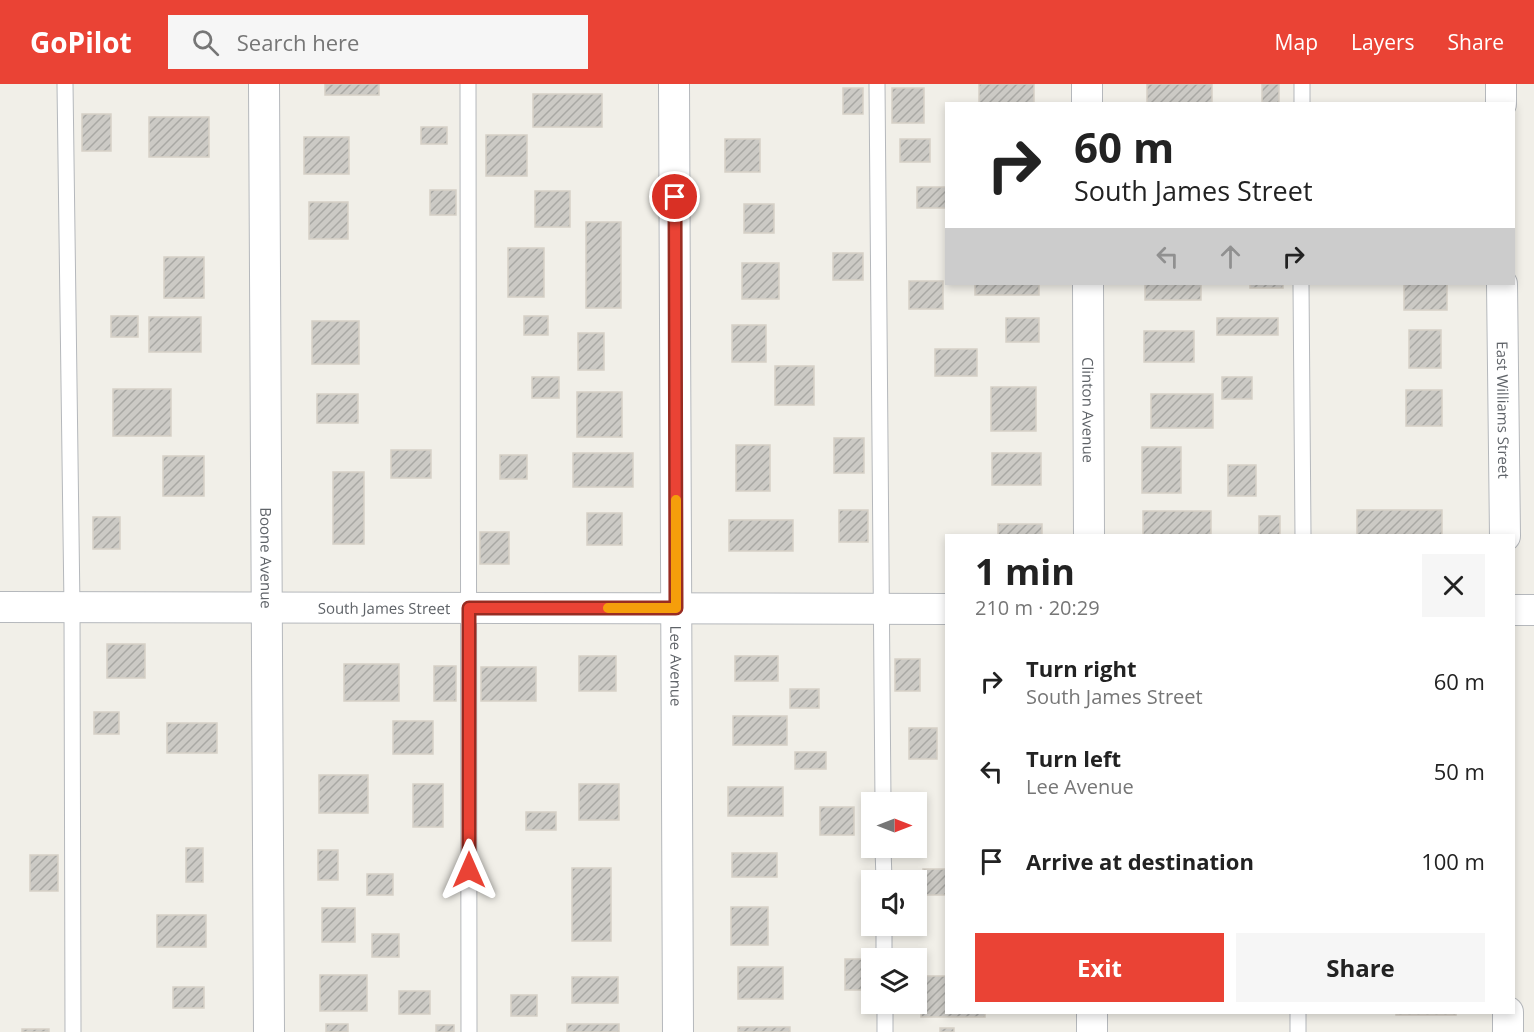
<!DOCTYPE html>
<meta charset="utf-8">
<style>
body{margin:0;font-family:"Open Sans",sans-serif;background:#f6f6f6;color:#222;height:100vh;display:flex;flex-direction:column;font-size:22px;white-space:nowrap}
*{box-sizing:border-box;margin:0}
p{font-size:20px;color:#767676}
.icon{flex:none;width:33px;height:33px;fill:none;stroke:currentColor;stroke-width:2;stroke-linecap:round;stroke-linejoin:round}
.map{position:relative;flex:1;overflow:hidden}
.details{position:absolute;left:945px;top:450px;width:570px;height:480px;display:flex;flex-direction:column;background:#fff;border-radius:0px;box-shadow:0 3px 9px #0003}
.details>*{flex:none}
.guide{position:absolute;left:945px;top:18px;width:570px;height:183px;border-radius:0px;box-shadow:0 3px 9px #0003;background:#fff;color:#222;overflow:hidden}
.needle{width:39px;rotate:90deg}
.controls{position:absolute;left:861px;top:708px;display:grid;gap:12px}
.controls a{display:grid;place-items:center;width:66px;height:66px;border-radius:0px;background:#fff;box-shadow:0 3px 9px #0003;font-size:30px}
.pin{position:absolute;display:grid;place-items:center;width:51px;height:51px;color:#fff;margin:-26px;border:3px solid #fff;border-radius:50%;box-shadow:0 2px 6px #0007}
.me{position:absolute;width:66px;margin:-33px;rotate:0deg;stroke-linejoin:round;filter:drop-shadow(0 0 4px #0008)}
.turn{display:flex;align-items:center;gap:21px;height:126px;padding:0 30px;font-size:27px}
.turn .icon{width:78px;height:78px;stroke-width:2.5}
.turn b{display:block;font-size:42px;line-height:51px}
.lanes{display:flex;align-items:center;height:57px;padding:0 30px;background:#0003;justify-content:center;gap:30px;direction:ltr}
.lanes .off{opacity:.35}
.round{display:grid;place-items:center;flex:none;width:63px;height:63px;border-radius:0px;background:#f6f6f6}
.head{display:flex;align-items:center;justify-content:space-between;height:102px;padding:0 30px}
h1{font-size:36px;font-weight:700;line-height:45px}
.action{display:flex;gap:12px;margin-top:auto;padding:12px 30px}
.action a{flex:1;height:69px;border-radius:0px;background:#ea4335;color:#fff;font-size:24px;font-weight:700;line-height:69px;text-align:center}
.action a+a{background:#f6f6f6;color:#222}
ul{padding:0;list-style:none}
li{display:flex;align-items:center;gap:18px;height:90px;padding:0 30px}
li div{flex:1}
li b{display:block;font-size:22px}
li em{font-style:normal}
header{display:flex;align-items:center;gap:36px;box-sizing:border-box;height:84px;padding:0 30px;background:#ea4335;color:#fff}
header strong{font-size:28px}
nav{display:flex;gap:33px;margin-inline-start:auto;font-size:21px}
.search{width:420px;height:54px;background:#f6f6f6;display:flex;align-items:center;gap:15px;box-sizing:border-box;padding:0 21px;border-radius:0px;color:#767676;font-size:22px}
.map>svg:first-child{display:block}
.building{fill:url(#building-hatch);stroke:#d6d1c6;stroke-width:1.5}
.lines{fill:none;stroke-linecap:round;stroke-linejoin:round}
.lane-casing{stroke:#b5b8bc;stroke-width:17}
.street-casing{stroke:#b5b8bc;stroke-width:32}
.lane{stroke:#fff;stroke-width:15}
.street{stroke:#fff;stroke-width:30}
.route-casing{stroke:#982c22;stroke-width:15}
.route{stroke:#ea4335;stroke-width:10}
.slow{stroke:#f59e0b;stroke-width:10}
.labels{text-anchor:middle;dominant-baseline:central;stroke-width:5;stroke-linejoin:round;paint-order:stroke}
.street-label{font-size:15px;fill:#5f6368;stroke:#fff}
</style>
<header>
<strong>GoPilot</strong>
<div class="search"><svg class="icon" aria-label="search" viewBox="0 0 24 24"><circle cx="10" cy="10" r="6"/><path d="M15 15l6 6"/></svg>Search here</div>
<nav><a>Map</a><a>Layers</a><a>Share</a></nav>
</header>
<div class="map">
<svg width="1534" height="948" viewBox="0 0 1534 948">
<defs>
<pattern id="building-hatch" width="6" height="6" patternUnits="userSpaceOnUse" patternTransform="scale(1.5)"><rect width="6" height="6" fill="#cccac5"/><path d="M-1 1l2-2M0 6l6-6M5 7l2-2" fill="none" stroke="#a9a8a4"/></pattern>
</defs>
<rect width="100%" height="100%" fill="#f1efe8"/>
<!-- building -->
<path class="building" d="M325,0H379V11H325Z
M979,0H1034V20H979Z
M1147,0H1212V20H1147Z
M1262,0H1279V20H1262Z
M843,4H863V30H843Z
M892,4H924V39H892Z
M533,10H602V43H533Z
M82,30H111V67H82Z
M149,33H209V73H149Z
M421,43H447V60H421Z
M486,51H527V92H486Z
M304,53H349V90H304Z
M725,55H760V88H725Z
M900,55H930V78H900Z
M917,103H946V124H917Z
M430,106H456V131H430Z
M535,107H570V143H535Z
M309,118H348V155H309Z
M744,120H774V149H744Z
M586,138H621V224H586Z
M508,164H544V213H508Z
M833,169H863V196H833Z
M164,173H204V214H164Z
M742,179H779V215H742Z
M909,197H943V225H909Z
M975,200H1039V211H975Z
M1145,200H1201V216H1145Z
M1250,200H1283V204H1250Z
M1404,200H1447V226H1404Z
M111,232H138V253H111Z
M524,232H548V251H524Z
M149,233H201V268H149Z
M1006,234H1039V258H1006Z
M1217,234H1278V251H1217Z
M312,237H359V280H312Z
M732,241H766V278H732Z
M1409,246H1441V284H1409Z
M1144,247H1194V278H1144Z
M578,249H604V286H578Z
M935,265H977V292H935Z
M775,282H814V321H775Z
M532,293H559V314H532Z
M1222,293H1252V315H1222Z
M991,303H1036V347H991Z
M113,305H171V352H113Z
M1406,306H1442V342H1406Z
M577,308H622V353H577Z
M317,310H358V339H317Z
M1151,310H1213V344H1151Z
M834,354H864V389H834Z
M736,361H770V407H736Z
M1142,363H1181V409H1142Z
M391,366H431V394H391Z
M573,369H633V403H573Z
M992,369H1041V401H992Z
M500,371H527V395H500Z
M163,372H204V412H163Z
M1228,381H1256V412H1228Z
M333,388H364V460H333Z
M839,426H868V458H839Z
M1357,426H1442V452H1357Z
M1143,427H1211V452H1143Z
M587,429H622V461H587Z
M1259,432H1280V452H1259Z
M93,433H120V465H93Z
M729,436H793V467H729Z
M998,440H1042V452H998Z
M480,448H509V480H480Z
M107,560H145V594H107Z
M579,572H616V607H579Z
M735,572H778V597H735Z
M895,575H920V607H895Z
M344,580H399V617H344Z
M434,582H456V617H434Z
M481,583H536V617H481Z
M790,605H819V624H790Z
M94,628H119V650H94Z
M733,632H787V661H733Z
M393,637H433V670H393Z
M167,639H217V669H167Z
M909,644H937V675H909Z
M795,668H826V685H795Z
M319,691H368V729H319Z
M413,700H443V743H413Z
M579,700H619V736H579Z
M728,703H783V732H728Z
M820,723H854V751H820Z
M526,728H556V746H526Z
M186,764H203V798H186Z
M318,766H338V796H318Z
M732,769H777V793H732Z
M30,771H58V807H30Z
M572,784H611V857H572Z
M923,785H946V811H923Z
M367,790H393V811H367Z
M731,823H768V861H731Z
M322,824H355V858H322Z
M157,831H206V863H157Z
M372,850H399V873H372Z
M845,875H872V906H845Z
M738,883H783V915H738Z
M320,891H367V927H320Z
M921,892H946V928H985V933H921Z
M572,893H618V919H572Z
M173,903H204V924H173Z
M399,907H430V930H399Z
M511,911H537V932H511Z
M1396,928H1456V931H1396Z
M326,940H348V948H326Z
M567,940H619V948H567Z
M436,941H454V948H436Z
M738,943H790V948H738Z
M940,944H954V948H940Z
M22,945H49V948H22Z"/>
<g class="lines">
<defs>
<path id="lane" d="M65,0L72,523L73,948
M468,0L469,948
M877,0L883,718
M1302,20V0
M1301,200L1303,452
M883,764L884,796
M884,842V874
M885,920V948
M1298,928V948"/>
<g id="street">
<path id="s1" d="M264,0L269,948"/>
<path id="s2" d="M674,0L678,948"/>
<path d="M1087,0V20"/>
<path d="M1501,0V20"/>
<path id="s3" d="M1088,200L1089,452"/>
<path id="s4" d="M1502,200L1505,452"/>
<path id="s5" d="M0,523L946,525"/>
<path d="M1514,526H1534"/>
<path d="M1092,928V948"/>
<path d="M1508,928V948"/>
</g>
</defs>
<!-- lane casing -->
<use href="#lane" class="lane-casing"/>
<!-- street casing -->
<use href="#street" class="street-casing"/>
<!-- lane -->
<use href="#lane" class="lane"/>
<!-- street -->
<use href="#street" class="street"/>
</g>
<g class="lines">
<defs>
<path id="route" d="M469,786V524H676L675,113"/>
</defs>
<!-- route casing -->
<use href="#route" class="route-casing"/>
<!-- route -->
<use href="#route" class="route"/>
<!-- slow -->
<path class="slow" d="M608,524H676V416"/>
</g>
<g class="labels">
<!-- street labels -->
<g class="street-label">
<text stroke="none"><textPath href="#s3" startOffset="126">Clinton Avenue</textPath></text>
<text stroke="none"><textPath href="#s4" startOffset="126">East Williams Street</textPath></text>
<text stroke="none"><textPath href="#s1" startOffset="474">Boone Avenue</textPath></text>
<text stroke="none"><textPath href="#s5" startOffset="384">South James Street</textPath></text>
<text stroke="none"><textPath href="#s2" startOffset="582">Lee Avenue</textPath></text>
</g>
</g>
</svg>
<div class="controls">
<a><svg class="needle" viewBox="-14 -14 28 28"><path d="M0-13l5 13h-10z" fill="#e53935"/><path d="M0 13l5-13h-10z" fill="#767676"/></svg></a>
<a><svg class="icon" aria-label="sound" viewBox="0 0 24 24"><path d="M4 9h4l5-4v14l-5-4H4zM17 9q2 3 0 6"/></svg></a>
<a><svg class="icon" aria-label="layers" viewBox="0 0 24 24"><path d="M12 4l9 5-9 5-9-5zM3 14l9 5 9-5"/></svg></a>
</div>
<div class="pin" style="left:675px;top:113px;background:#d93025"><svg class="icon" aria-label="arrive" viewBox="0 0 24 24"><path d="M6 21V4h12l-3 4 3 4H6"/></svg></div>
<svg class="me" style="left:469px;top:786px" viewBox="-20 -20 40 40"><path d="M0-17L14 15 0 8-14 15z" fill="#ea4335" stroke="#fff" stroke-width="4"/></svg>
<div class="guide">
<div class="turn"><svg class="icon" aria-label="right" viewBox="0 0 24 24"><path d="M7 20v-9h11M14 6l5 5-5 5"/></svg><div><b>60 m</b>South James Street</div></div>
<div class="lanes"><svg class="icon off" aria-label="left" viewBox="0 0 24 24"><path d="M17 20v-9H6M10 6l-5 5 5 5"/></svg><svg class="icon off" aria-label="ahead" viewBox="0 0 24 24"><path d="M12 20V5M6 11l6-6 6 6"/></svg><svg class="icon" aria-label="right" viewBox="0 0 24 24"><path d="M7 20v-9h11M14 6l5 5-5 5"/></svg></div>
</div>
<section class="details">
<div class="head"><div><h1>1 min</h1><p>210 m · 20:29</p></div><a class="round"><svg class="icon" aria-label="close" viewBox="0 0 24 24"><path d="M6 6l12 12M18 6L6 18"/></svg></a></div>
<ul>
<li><svg class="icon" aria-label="right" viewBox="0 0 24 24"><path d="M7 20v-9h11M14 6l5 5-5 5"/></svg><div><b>Turn right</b><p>South James Street</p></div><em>60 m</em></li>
<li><svg class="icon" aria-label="left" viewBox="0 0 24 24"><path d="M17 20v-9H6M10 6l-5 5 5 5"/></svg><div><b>Turn left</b><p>Lee Avenue</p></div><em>50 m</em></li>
<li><svg class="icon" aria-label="arrive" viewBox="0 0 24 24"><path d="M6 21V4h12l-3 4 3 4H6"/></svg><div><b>Arrive at destination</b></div><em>100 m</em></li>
</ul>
<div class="action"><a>Exit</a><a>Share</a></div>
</section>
</div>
